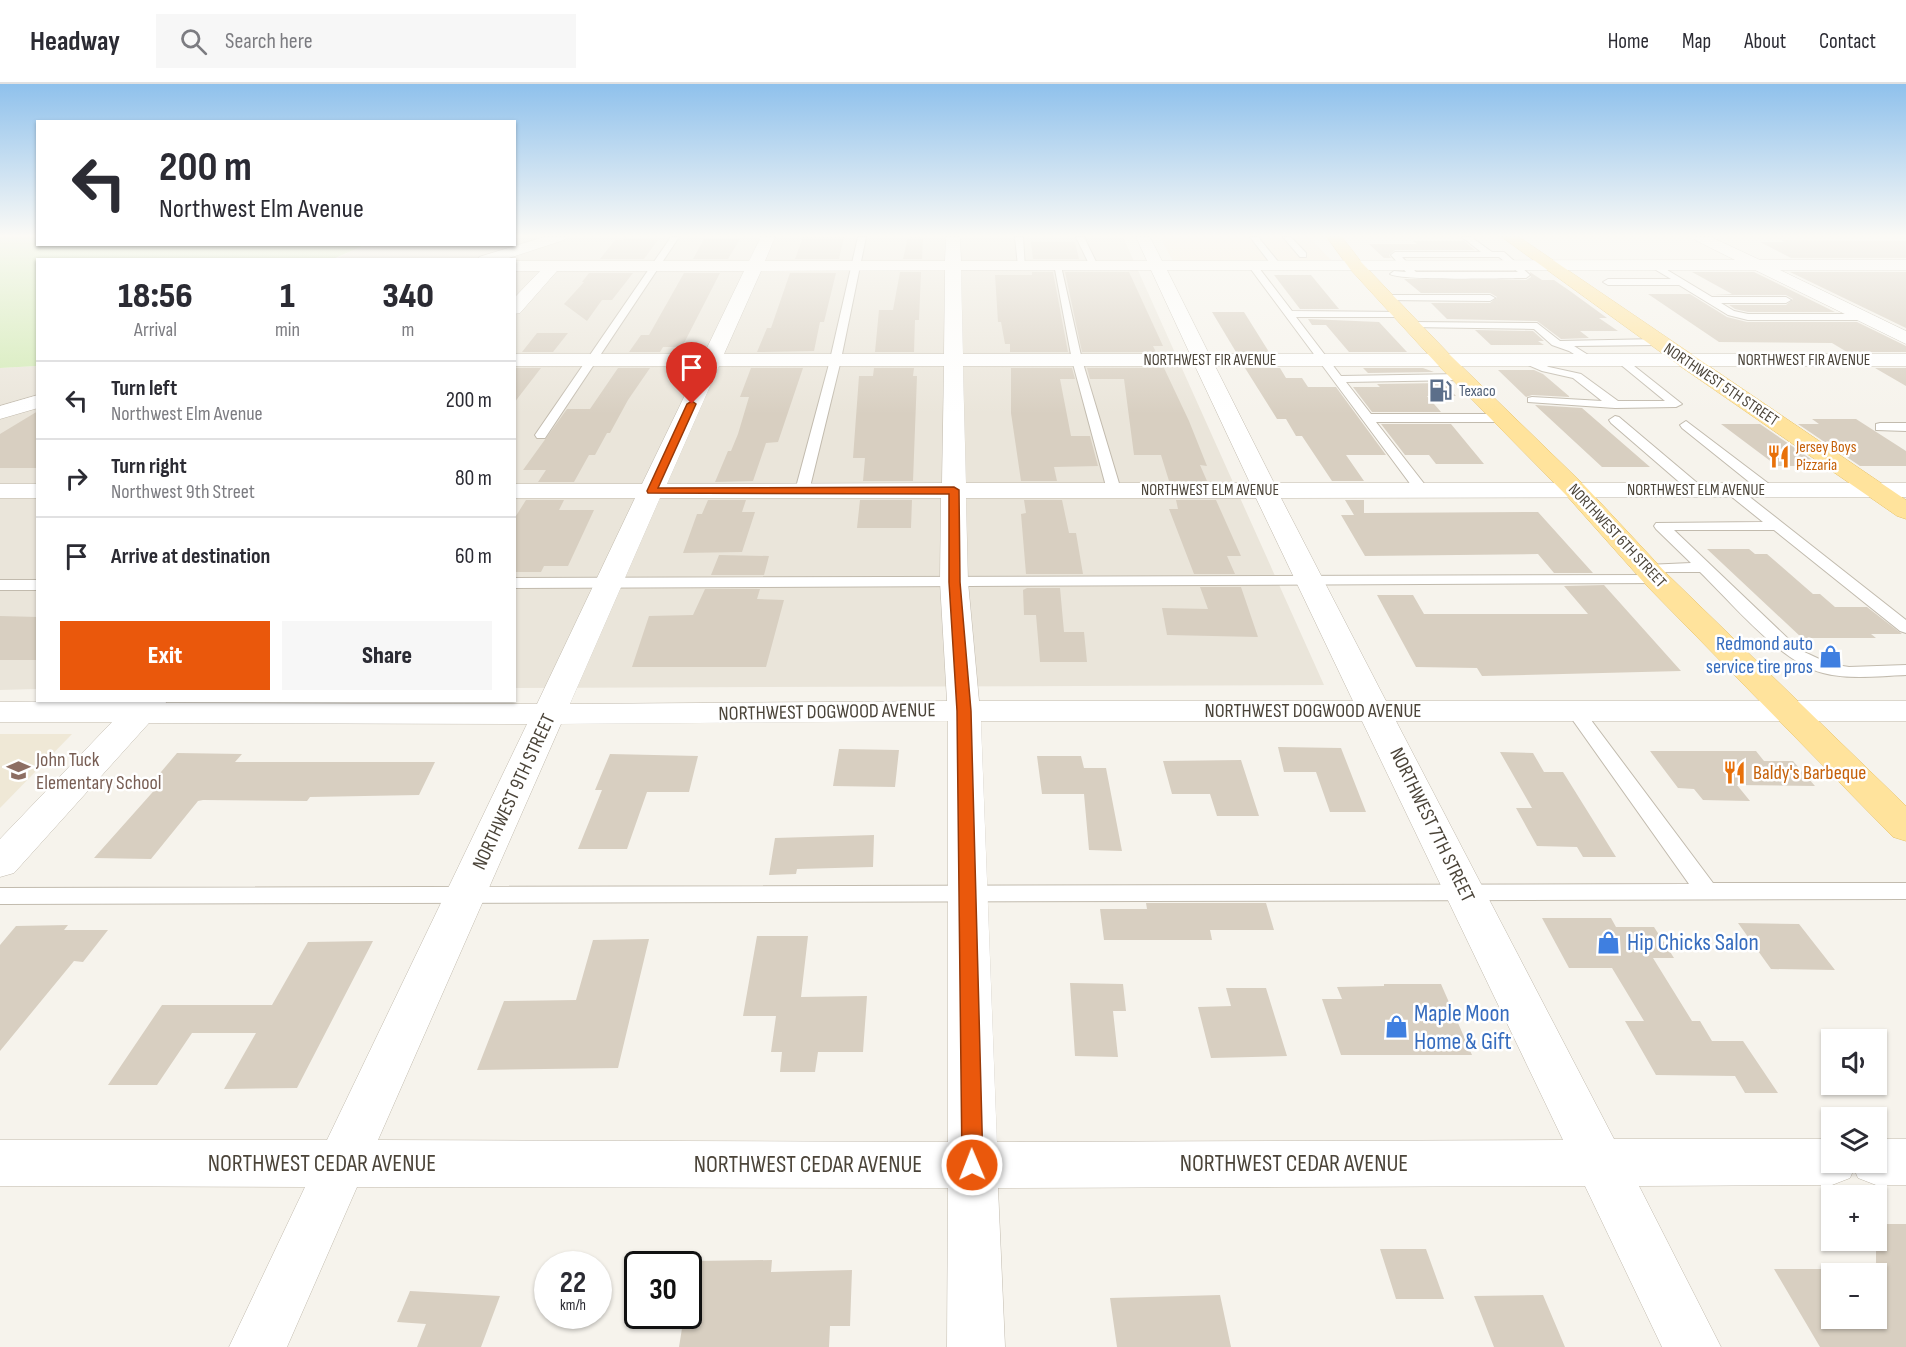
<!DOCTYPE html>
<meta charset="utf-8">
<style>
body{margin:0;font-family:"Sofia Sans Condensed",sans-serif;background:#f7f7f7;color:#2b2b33;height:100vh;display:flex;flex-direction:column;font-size:22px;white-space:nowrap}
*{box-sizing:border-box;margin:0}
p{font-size:20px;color:#7c7c81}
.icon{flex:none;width:33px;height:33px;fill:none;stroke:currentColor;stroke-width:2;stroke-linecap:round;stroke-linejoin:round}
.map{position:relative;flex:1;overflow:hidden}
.details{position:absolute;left:36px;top:174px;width:480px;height:444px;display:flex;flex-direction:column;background:#fff;border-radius:0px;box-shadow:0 2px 4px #0004}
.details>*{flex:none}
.top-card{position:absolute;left:36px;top:36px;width:480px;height:126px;border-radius:0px;box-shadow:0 2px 4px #0004;background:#fff;color:#2b2b33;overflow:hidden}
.controls{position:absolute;left:1821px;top:945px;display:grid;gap:12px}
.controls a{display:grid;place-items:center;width:66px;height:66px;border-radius:0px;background:#fff;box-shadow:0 2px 4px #0004;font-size:30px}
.speed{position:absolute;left:534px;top:1167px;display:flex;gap:12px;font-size:30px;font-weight:700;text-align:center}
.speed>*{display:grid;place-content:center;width:78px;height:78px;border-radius:50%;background:#fff;box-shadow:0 2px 4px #0004;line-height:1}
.speed small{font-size:15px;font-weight:400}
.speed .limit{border:3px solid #111;border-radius:9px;background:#fff;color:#111}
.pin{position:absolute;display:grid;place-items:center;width:51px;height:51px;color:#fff;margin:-62px -26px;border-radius:50% 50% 50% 0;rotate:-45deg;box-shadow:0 0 6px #0007}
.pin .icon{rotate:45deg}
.me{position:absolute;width:66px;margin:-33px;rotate:359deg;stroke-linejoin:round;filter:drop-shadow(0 0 4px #0008)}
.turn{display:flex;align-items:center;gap:21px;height:126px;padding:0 24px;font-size:27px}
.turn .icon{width:78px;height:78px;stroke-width:2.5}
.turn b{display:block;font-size:42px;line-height:51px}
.eta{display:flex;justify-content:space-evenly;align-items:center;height:102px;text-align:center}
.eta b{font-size:36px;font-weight:800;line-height:42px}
.primary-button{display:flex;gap:12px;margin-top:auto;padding:12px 24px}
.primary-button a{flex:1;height:69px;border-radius:0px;background:#ea580c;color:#fff;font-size:24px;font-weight:800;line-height:69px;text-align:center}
.primary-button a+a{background:#f7f7f7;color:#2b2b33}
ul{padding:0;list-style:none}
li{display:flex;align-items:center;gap:18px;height:78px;padding:0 24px;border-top:2px solid #e1e1e2}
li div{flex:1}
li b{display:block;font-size:22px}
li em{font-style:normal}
header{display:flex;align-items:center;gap:36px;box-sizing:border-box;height:84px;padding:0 30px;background:#fff;border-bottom:2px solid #e1e1e2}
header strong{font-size:28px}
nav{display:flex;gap:33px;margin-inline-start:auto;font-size:21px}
.search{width:420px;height:54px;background:#f7f7f7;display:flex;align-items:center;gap:15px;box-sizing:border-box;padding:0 21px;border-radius:0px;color:#7c7c81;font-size:22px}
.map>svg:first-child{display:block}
.residential{fill:#eae5da}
.commercial{fill:#f7ead8}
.education{fill:#efe8d6}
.green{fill:#d2eab5}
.building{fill:#d8cfc1;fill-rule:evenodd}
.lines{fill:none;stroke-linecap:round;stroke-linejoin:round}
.lane-casing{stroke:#c2bbae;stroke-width:2}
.street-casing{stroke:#c2bbae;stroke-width:1}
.primary-casing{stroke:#e6c16a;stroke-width:1}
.lane{fill:#fff;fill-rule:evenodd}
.street{fill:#fff;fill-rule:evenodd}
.primary{fill:#ffe39c;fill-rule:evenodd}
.route{fill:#ea580c;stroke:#983908;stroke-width:1.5}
.labels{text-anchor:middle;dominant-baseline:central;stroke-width:5;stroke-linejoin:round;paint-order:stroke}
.far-street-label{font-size:16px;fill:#4b4439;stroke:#fff}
.far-service-label{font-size:16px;fill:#4e5e75;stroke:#fff;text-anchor:start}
.far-food-label{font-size:16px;fill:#c56008;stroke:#fff;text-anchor:start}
.shop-label{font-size:20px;fill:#366cbe;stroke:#fff;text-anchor:end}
.street-label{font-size:20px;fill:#4b4439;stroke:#fff}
.education-label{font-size:20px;fill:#785e54;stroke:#fff;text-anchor:start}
.food-label{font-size:20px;fill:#c56008;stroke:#fff;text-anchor:start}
.near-shop-label{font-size:24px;fill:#366cbe;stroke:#fff;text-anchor:start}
.near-street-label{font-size:24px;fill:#4b4439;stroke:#fff}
</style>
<header>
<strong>Headway</strong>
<div class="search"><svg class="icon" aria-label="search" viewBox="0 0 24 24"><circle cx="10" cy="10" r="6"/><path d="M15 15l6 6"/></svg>Search here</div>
<nav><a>Home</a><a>Map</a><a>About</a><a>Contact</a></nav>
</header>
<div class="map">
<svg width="1906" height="1263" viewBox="0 0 1906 1263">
<rect width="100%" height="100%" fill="#f6f3ec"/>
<!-- residential -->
<path class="residential" d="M515,153H1123L1324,601L515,604L514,176H333L365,161L514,160Z
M37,282V605L0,606V284Z"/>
<!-- commercial -->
<path class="commercial" d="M1160,153H1309L1331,176L1173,177Z"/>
<!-- education -->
<path class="education" d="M0,650H72L0,724Z"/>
<!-- green -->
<path class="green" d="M0,153H37L38,160L365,161L333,175L38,176L37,282L0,284Z"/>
<!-- building -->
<path class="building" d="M626,153L631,155L658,156L644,175H600L615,156H623Z
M803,153H844L839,175H795Z
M908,153H923L922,175H903Z
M704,155H740L728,175H693Z
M1781,156L1906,157V174H1791L1760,158H1784Z
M1413,157H1464L1475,166H1395L1389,171L1391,174H1384L1369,160H1417Z
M1031,158H1075L1079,175H1033Z
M900,188H921L919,236H915L914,268H875L879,226H893Z
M1032,188H1053L1068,268H1010V260H1005L1001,238H998L995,191H1032Z
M1065,188H1129L1163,262H1153L1156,268H1082Z
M1530,188L1542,196H1554L1570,207L1607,234H1599L1618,247H1580L1589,254L1561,255L1537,237L1447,235L1431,219H1490L1497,213L1490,209H1421L1404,195L1526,196L1531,193Z
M1692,188H1754L1835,228H1748L1735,225L1729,221H1786L1793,215L1786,211H1713L1732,210Z
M1790,188H1906V244Z
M589,189H633L612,216H602L587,237L564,220L584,198H582Z
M684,189H720L682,263H663L660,268H629L641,251H649Z
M790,189H836L824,238H820L814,267L757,268L767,244H771Z
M1274,191H1311L1339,225H1300Z
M1648,210H1690L1727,233L1747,238H1857L1906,262V268H1847L1832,259L1719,258Z
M1212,228H1244L1269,268H1236Z
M1308,235L1379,238L1407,268H1349L1326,241H1312Z
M1475,246L1533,247L1544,257H1538L1544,261H1491Z
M537,249H568L553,268H522Z
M514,284H541L514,319Z
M618,284H650L628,316L610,349H607L595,371H589L574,398H538L546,386H523L567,325H590Z
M751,284H803L778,358L766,359L753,397L715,398L728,367H731L738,350L749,313H740Z
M874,284H914L913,292H917L913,397H863L865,374H853L859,292H873Z
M1011,284H1072L1075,295H1060L1071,352H1090L1098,382L1054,383L1057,397H1021L1011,329Z
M1087,284H1164L1189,337L1207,382L1200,381L1207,397H1169L1161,371H1134L1124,295H1090Z
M1245,284H1280L1286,294H1302L1308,303H1336L1386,371H1346L1364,397H1332L1302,352H1296L1286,335H1277Z
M1363,284H1423L1434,288L1368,289Z
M1875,284H1906V302Z
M1498,286H1534L1543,290L1570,313L1532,311L1526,313Z
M1444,299L1456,312H1427L1441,328H1372L1353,303H1380L1377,300Z
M1535,321L1582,324L1650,383H1602Z
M38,327V384H0V350Z
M1812,335H1856L1906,367V382H1860L1798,340H1819Z
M1381,340H1451L1484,380H1436L1429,371H1405Z
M1721,340H1760L1821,382H1777Z
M526,416H564L559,426H594L568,482H544L541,488H514V435Z
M708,416H746L742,428H755L742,468L683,469L697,430H702Z
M860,416H912L911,444H857Z
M1024,416H1062L1069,449H1076L1083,490H1026L1021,430L1026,429Z
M1176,416H1216L1241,472H1227L1235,490H1194L1169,425H1178Z
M1345,416H1364V429L1538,428L1593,489H1554L1538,470L1365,472L1341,431H1354Z
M1707,465H1749L1755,470H1767L1813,510H1820L1835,523H1867L1902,550H1871L1876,554H1802Z
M719,471L769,472L764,491H711Z
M1604,501L1681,587L1482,592L1477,584L1416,583L1377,511H1413L1424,530H1588L1564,502Z
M1200,503H1241L1258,553L1167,551L1162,524L1208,525Z
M1027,504H1060L1064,548H1084L1087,578H1040L1036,531H1024L1023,506Z
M705,505H760L757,515L784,516L766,583H632L649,532L693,531Z
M0,532L38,533V576H0Z
M1278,663L1341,664L1366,728H1330L1316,688H1284Z
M839,665L899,666L895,703L833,702Z
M1650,667H1756L1764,677H1793L1815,702L1737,701L1750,717L1703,716L1694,705L1678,704Z
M1500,668L1533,669L1544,688H1563L1616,773H1583L1577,763L1537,762L1516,724H1532Z
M177,669L242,670L235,678H435L419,711L310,713L307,717L203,716L198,717L151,775L94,774L159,701H150Z
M610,670L698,672L689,708H647L627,765H578L602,706H595Z
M1037,672H1081L1084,684H1106L1122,767L1089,766L1084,710H1042Z
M1241,676L1259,732H1217L1210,710H1172L1163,677Z
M874,751L873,783L797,785L796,790L769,791L775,754Z
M1146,819H1266L1274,846H1210L1212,856H1104L1100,825H1147Z
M1542,834H1611L1616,843H1654L1674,874H1653L1692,937H1700L1712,957H1743L1778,1009H1745L1735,992L1656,991L1625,937H1644L1612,884H1569Z
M1738,839L1799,840L1835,886L1771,885Z
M68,841L64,846H108L83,878L74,877L0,967V861L16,842Z
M757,852H808L801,913L867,912L863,968H818L815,988H780L782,968H771L776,932H743Z
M649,855L618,984L477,986L504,917L576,916L593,856Z
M373,857L297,1004L224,1005L256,949H192L157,1001H108L162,921H272L308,858Z
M1070,899L1123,900L1126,927H1113L1118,973L1075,972Z
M1384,900H1441L1472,971H1341L1322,915H1342L1337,903L1384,902Z
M1226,904H1266L1287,972L1211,974L1198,923L1231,922Z
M1876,1140H1906V1263H1820L1774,1185H1876ZM1832,1190H1876V1234H1832Z
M1380,1165H1426L1444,1215H1396Z
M772,1176L771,1188L852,1186L850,1242H830L829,1263H679L684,1232H688V1204L693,1177Z
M410,1207L500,1212L481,1263H417L426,1240L397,1238Z
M1220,1211L1231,1263H1117L1110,1214Z
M1543,1211L1565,1263H1494L1474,1212Z"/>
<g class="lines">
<defs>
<path id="lane" d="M671,153H679L545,354H537L535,351Z
M858,153H866L840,280L809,407L802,411L795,407L829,280Z
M1015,153H1023L1025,184L1018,182Z
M1076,153H1084L1098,182L1097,184L1090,182Z
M1250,153H1258L1280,180V184H1274Z
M1283,153H1291L1306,169V173H1300Z
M1462,153H1471L1492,168H1504L1530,191L1526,194C1506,194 1399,197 1390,190L1394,187L1406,188L1391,171L1395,168H1481ZM1402,173H1499L1518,188H1416Z
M1654,178L1712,213H1786L1791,216L1786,219H1721L1734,227L1748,230H1864L1869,233L1864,236H1748L1728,231L1679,201H1608L1603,198L1608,195H1671L1651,183L1650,181Z
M1054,180L1061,182L1082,276L1121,406L1119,409H1109L1107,406L1072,276Z
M1250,180H1256L1292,227L1405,228V232L1402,233H1296L1341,292L1461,290L1466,293L1461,296L1346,298L1371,330H1502L1508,334L1502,338H1376L1429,406L1427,409H1417L1250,184Z
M1387,211H1490L1495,214L1490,217L1384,216L1382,214Z
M1412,238L1537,239L1560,257L1658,255L1663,258L1658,261L1574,262L1593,274L1594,276L1589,279L1569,267L1552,261L1534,245L1409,243L1407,241Z
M1525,273L1549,283L1581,290L1618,317H1665L1615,276L1620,273L1624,274L1682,320L1676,323L1615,324L1528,318V314L1532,313L1602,317L1573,294L1542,287L1521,278L1520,276Z
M1615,332L1619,333L1702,403L1704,406L1702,409H1692L1611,339L1609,336Z
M1686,337L1773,403L1775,406L1773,409H1763L1682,344L1680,341Z
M1880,339H1906V347L1876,346V340Z
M1732,402L1737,403L1906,536V549L1900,547L1774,446H1674L1800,566L1830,580L1849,583L1906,581V591C1879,592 1850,596 1823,589C1780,578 1732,519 1700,488H1641L1639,485L1646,481L1691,479L1656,445L1654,442L1656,439L1763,438L1727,409L1725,406Z
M1657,491L1662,493L1665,496L1662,499L514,504V494Z
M0,496H38V506H0Z
M1576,623L1582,624L1713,799H1906V815L0,820V804L1689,800L1567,628L1570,624Z"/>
<path id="street" d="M544,153H566L564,156L503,176H478L479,173Z
M761,153H775L765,177H945L946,153H960L961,177H1147L1136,153H1150L1162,177L1735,176L1695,156L1693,153H1711L1760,176H1906V186H1780L1906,247V260L1755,186H1167L1209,270H1906V282H1215L1274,399H1906V413L1281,414L1386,617H1906V637H1396L1614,1055H1832V1078H1876V1055H1906V1101H1876L1858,1094L1854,1085L1850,1094L1832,1101L1639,1102L1721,1263H1662L1585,1102L998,1104L1005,1263H947L948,1104L357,1103L287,1263H229L305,1103L0,1102V1056H327L527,640L149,639L14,789L0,793V755L112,638H0V618L165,616L166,619L537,620L635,414H514V400H642L699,282H514V270H704L744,187H557L520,229L514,230V214L540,187H514V177H749ZM945,186L944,270H724L761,187ZM961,186H1151L1190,270H963ZM719,282H944L942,399L667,400ZM963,282H1195L1250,399H966ZM660,414H941L940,498L947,617L570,620ZM966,414H1256L1353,617H979L968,498ZM948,637V1058L378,1056L561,640ZM981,637H1362L1563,1056L997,1058Z
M38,311V324L0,335V322Z
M0,400H38V414H0Z"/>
<path id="primary" d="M1327,153H1342L1362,179L1451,272L1584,401L1667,490L1906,722V757L1893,753L1647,502L1566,411L1437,280L1350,185Z
M1502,153H1519L1906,416V435L1897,432L1677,280Z"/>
</defs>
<!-- lane casing -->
<use href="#lane" class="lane-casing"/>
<!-- street casing -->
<use href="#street" class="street-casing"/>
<!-- primary casing -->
<use href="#primary" class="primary-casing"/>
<!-- lane -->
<use href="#lane" class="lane"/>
<!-- street -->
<use href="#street" class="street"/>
<!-- primary -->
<use href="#primary" class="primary"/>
</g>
<!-- sky -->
<linearGradient id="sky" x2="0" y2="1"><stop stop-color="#8fc1ec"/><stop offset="0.46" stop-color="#fbfaf6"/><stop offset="1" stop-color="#fbfaf6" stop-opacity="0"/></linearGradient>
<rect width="1906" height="330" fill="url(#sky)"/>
<!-- route -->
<path class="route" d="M692,317L696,320L658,404L954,403L959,406L960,498L971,627L983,1081L980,1088L972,1091L965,1088L962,1081L957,627L949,498V410L648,409L647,407L687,320Z"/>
<!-- icons -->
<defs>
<symbol id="fuel-bare" viewBox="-9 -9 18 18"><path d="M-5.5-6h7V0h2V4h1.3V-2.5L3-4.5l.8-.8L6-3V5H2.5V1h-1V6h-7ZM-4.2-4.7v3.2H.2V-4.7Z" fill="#5c6f8a" stroke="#fff" stroke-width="2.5" paint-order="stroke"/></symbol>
<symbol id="restaurant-bare" viewBox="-9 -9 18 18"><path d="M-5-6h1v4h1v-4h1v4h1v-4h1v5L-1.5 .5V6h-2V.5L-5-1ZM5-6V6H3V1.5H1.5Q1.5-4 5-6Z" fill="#e8710a" stroke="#fff" stroke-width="2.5" paint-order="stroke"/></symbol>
<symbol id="shop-bare" viewBox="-9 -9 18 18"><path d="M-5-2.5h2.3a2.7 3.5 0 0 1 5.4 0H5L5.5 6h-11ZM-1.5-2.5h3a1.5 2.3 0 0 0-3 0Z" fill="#3f7fe0" stroke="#fff" stroke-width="2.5" paint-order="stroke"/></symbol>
<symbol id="school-bare" viewBox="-9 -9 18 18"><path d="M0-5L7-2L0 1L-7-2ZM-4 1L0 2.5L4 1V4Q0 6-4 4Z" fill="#8d6e63" stroke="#fff" stroke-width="2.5" paint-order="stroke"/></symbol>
</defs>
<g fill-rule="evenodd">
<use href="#fuel-bare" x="1424" y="290" width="33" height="33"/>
<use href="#restaurant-bare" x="1762" y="356" width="33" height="33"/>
<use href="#shop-bare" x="1814" y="556" width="33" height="33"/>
<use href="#school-bare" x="2" y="670" width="33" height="33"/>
<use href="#restaurant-bare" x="1718" y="672" width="33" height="33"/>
<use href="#shop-bare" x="1592" y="842" width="33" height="33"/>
<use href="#shop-bare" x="1380" y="926" width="33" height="33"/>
</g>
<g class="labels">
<!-- far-street labels -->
<g class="far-street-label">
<text x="1210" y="276">NORTHWEST FIR AVENUE</text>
<text x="1804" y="276">NORTHWEST FIR AVENUE</text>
<text transform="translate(1721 301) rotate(34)">NORTHWEST 5TH STREET</text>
<text x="1210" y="406">NORTHWEST ELM AVENUE</text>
<text x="1696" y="406">NORTHWEST ELM AVENUE</text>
<text transform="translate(1617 452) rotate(47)">NORTHWEST 6TH STREET</text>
</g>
<!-- far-service labels -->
<g class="far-service-label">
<text x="1459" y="307">Texaco</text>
</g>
<!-- far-food labels -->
<g class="far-food-label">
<text x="1796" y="363">Jersey Boys<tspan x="1796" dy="18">Pizzaria</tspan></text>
</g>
<!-- shop labels -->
<g class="shop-label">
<text x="1813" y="560">Redmond auto<tspan x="1813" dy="23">service tire pros</tspan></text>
</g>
<!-- street labels -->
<g class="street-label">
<text x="1313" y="627">NORTHWEST DOGWOOD AVENUE</text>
<text transform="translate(827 628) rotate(-1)">NORTHWEST DOGWOOD AVENUE</text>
<text transform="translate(514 708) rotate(-65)">NORTHWEST 9TH STREET</text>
<text transform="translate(1432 741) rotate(64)">NORTHWEST 7TH STREET</text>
</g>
<!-- education labels -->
<g class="education-label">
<text x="36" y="676">John Tuck<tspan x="36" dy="23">Elementary School</tspan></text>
</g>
<!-- food labels -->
<g class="food-label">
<text x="1753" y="689">Baldy's Barbeque</text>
</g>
<!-- near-shop labels -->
<g class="near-shop-label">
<text x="1627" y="858">Hip Chicks Salon</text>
<text x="1414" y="929">Maple Moon<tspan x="1414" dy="28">Home &amp; Gift</tspan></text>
</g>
<!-- near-street labels -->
<g class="near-street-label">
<text x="322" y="1079">NORTHWEST CEDAR AVENUE</text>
<text x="1294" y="1079">NORTHWEST CEDAR AVENUE</text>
<text x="808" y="1080">NORTHWEST CEDAR AVENUE</text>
</g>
</g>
</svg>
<div class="controls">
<a><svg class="icon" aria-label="sound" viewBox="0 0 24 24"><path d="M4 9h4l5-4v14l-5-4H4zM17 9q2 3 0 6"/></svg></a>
<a><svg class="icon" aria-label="layers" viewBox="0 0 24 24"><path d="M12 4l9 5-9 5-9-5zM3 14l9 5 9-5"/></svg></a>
<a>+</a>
<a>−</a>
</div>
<div class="speed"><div>22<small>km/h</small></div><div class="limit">30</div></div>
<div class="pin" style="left:692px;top:320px;background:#d93025"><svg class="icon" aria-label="arrive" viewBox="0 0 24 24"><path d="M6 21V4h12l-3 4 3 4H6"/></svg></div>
<svg class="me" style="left:972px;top:1081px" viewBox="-20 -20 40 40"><circle r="17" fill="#ea580c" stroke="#fff" stroke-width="3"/><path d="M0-11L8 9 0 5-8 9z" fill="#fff"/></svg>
<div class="top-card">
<div class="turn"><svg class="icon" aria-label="left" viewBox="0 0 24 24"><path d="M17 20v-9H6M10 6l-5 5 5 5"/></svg><div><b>200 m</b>Northwest Elm Avenue</div></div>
</div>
<section class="details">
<div class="eta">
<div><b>18:56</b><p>Arrival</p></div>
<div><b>1</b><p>min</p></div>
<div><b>340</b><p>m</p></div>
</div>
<ul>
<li><svg class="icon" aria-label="left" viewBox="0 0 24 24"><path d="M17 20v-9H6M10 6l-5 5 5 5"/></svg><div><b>Turn left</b><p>Northwest Elm Avenue</p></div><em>200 m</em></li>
<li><svg class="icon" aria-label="right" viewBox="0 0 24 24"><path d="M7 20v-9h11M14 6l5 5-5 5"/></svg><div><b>Turn right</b><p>Northwest 9th Street</p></div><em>80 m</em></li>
<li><svg class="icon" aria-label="arrive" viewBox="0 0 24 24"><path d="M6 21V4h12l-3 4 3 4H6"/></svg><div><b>Arrive at destination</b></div><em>60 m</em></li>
</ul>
<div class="primary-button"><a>Exit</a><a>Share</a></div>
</section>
</div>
